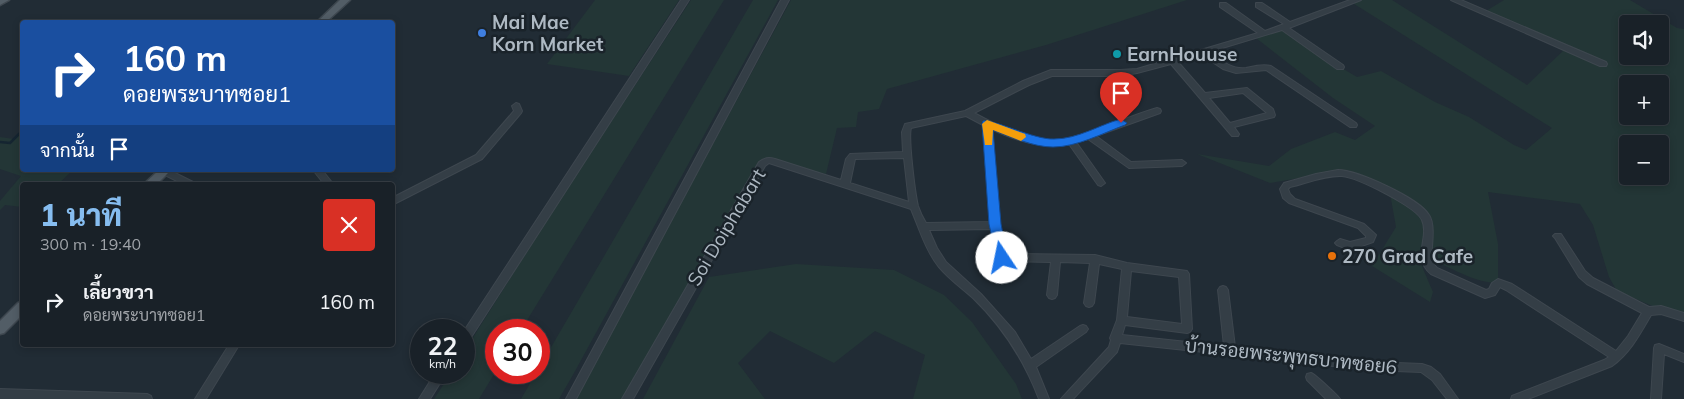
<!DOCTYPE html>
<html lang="th">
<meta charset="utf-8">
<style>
body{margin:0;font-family:Mulish,Sarabun,sans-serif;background:#262e34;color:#f1f3f6;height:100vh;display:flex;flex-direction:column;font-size:19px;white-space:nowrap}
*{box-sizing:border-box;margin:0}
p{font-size:16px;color:#9fa3a8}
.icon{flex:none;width:28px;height:28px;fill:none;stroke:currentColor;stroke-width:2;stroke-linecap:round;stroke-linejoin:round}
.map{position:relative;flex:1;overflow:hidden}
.side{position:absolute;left:20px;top:182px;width:375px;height:165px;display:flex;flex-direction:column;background:#192128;border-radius:5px;box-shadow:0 2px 8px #0003,0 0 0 1px #373e45}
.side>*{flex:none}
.guide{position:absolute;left:20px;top:20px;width:375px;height:152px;border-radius:5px;box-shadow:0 2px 8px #0003,0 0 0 1px #373e45;background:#1a4fa0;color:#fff;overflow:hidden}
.fabs{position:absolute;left:1619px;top:15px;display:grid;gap:10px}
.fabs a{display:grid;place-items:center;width:50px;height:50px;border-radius:5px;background:#192128;box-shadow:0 2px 8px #0003,0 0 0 1px #373e45;font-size:25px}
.speed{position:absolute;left:410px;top:319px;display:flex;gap:10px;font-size:25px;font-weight:700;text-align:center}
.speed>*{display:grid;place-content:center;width:65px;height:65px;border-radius:50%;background:#192128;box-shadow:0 2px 8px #0003,0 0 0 1px #373e45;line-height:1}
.speed small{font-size:12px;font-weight:400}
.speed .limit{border:8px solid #d22;background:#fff;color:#111}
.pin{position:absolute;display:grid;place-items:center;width:42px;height:42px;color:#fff;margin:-51px -21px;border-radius:50% 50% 50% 0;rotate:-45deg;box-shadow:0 0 5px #0007}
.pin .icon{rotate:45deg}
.me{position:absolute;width:55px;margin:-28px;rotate:349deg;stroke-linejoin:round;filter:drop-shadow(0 0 4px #0008)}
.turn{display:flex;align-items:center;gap:18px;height:105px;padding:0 20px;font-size:22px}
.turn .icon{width:65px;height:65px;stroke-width:2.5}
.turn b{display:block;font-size:35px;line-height:42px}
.then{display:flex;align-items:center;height:48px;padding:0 20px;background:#0003;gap:10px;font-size:19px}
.round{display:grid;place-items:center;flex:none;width:52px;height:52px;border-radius:5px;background:#262e34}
.headline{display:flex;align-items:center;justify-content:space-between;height:85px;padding:0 20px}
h1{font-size:30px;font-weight:800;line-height:38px;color:#86bdf0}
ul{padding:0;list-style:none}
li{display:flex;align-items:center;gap:15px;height:70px;padding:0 20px}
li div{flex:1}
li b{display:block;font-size:19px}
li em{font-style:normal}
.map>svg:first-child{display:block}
.green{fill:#233636;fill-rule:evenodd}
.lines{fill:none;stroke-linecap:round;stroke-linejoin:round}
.stream{stroke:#152531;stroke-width:2.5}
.minor-casing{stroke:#3e474f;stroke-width:2}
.major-casing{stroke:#3e474f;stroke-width:3}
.minor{fill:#343e46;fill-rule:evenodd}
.major{fill:#525d66;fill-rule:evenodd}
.route{fill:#1a73e8;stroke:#114b97}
.slow{fill:#f59e0b}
.shop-dot{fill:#3f7fe0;stroke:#1a232a;stroke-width:2}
.culture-dot{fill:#0f9aa8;stroke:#1a232a;stroke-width:2}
.food-dot{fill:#e8710a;stroke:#1a232a;stroke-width:2}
.labels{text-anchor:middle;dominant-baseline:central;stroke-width:5;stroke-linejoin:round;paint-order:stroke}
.poi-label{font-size:19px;font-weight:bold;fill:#aeb9c3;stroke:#1a232a;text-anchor:start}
.street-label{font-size:19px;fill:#aeb9c3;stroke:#1a232a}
</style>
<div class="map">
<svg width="1684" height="399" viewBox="0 0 1684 399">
<rect width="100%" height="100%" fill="#212c35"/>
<!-- green -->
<path class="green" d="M595,0H679L629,76L547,64Z
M691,0H724L521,330H496V371L479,399H434L451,373L464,372V352L553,210Z
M753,0H778L574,373L559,399H521L536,373L539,372V368Z
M791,0H1187L1046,45L887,89L879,109L858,112L856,127L837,128L826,174L762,162L627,399H571L707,144H713Z
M1357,0H1392L1527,85L1563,51L1486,11L1504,0H1630L1677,28L1684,29V317L1650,305L1617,291L1609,277L1593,225L1580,204L1488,192L1498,244V283C1470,283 1445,262 1417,255L1433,292L1430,302L1372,266L1396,227L1389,188L1347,170L1270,183L1197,154L1269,166L1291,149L1335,132L1355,140L1375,126L1333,98L1256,38L1286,29L1340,67L1357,77L1381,71L1435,102L1469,117L1514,145L1526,150L1552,128L1351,2ZM1628,24H1660V56H1628ZM1628,84H1660V116H1628ZM1628,144H1660V176H1628Z
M22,131V170H73L57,185H22V207L5,205L0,210V201L21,176L0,169V137L14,139Z
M796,264L894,270L944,295L972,322L1016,384L1022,399H913L925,355L875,331L834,363L770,331L738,363L765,399H643L709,277Z"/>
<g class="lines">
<!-- stream -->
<path class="stream" d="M0,142L10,143L22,131"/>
<defs>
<path id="minor" d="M681,0H689L468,342L464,343V331Z
M781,0H789L576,399H566Z
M1350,0H1361L1289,28L1343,65L1344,67L1343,69H1337L1282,30L1209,52C1220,60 1232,70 1246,68C1255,66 1262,64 1271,66L1356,123L1357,125L1356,127H1350L1266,70L1236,73L1223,69L1202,55L1178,62L1205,93L1247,88L1273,109L1275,115L1274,117L1234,127L1239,134L1238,136H1232L1171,64L1137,73L1120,76H1052L1029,85L974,113C998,126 1025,140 1054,140C1065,140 1077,136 1087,133C1111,125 1133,115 1157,108L1160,109L1161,111L1160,113L1096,136L1131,162L1182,160L1186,163L1182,166L1129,168L1088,139L1076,142L1105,183L1101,186L1098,185L1069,144C1043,150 1015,140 991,129L999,225L1005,254L1095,255L1127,263L1187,271L1189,274L1192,329L1190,332L1187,333L1125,325L1122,335L1224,346L1218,290L1220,287L1223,286L1226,287L1228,290L1235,347L1371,362L1422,364L1431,367L1440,374L1458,399H1447L1432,380L1421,372L1371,370L1120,343L1117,352L1073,399H1061L1109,347L1111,340L1110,338L1117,320L1122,269L1099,264L1094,303L1092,306L1089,307L1086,306L1084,303L1090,263L1060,262L1057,295L1055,298L1052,299L1049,298L1047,295L1051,262L998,261L991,229L929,230L937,248L946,262L981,294L1015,332L1031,359L1080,326L1083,325L1086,326L1088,329L1086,332L1036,367L1049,399H1039C1024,360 1004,328 973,298C962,288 949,279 939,267C926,251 919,228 911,209L769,163L765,166L633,399H622L759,162C765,158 768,157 775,159L841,180L846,159L850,154L903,152L902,132L905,124L965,111L1023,81L1051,70H1120L1137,69L1258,33L1220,7V3H1226L1265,31L1284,24L1256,7V3H1262L1290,22ZM1243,93L1267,113L1230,123L1209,98ZM966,116L983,125L990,222L926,223C923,218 920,212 918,206C915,193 908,138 911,128ZM904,158L909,202L850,183L855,159ZM1131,271L1179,277L1182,324L1127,317Z
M1451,0H1461L1606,62L1607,64L1606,66H1600Z
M516,103L519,104L522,111L521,113L482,159L392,205V198L476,155L514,111L512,106Z
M160,170H169L195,183L196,185H185L161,173Z
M313,170H322L334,185H325Z
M1338,170C1357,170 1419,198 1429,215C1436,225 1431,250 1431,261L1437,268L1486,290L1489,289L1492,283L1498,279L1512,284L1616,351L1628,336L1642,313L1587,284L1579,277L1555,238L1553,236L1555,234H1561L1585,271L1593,278L1649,307L1661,306L1684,313V321L1661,314L1651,315C1640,334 1630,353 1612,366L1528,399H1511L1512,396L1604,360L1609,357L1506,290L1500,287L1495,295L1485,298L1431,274C1411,257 1430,238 1422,220C1417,207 1357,177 1342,176C1325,175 1307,183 1290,187L1288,189L1290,194L1295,199L1364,224L1376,235L1373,242L1350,250L1337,245L1335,243L1337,241L1340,239L1350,242L1366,238V236L1358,228L1289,203L1283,198L1280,189L1284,183L1316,174Z
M1659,344L1684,354V362L1664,354L1661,399H1651L1654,348L1655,345Z
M229,345H239L206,399H195Z
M436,372H447L430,399H419Z
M1311,373C1315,374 1338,396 1340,399H1326L1307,380L1306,377L1307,374Z
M0,389L147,394L151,396L152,399H0Z"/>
<path id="major" d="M0,0H9L0,5Z
M340,0H350L326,22H317Z
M159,170H171L156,185H143Z
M22,302V315L4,333L0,334V321L18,303Z"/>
</defs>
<!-- minor casing -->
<use href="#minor" class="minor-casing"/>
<!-- major casing -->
<use href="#major" class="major-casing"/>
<!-- minor -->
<use href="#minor" class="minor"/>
<!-- major -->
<use href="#major" class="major"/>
</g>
<!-- route -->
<path class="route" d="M1121,119L1127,123L1125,125C1103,133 1077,147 1053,147C1033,147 1012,137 993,130L1001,224L1008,258L1006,261H997L989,224L982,124L983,121C993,119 1035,140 1054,139C1078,139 1099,125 1121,119Z"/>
<!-- slow -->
<path class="slow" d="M987,120L1025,134L1026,137L1021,141L993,130L992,145H985L982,124Z"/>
<!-- markers -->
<circle class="shop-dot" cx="482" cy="33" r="5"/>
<circle class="culture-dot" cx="1117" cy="54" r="5"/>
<circle class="food-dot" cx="1332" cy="256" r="5"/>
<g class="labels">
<!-- poi labels -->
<g class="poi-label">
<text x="492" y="22">Mai Mae<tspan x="492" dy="22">Korn Market</tspan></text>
<text x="1127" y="54">EarnHouuse</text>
<text x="1342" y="256">270 Grad Cafe</text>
</g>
<!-- street labels -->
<g class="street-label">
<text transform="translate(726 227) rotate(-59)">Soi Doiphabart</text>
<text transform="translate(1291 356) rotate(6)">บ้านรอยพระพุทธบาทซอย6</text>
</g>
</g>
</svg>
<div class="fabs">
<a><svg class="icon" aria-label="sound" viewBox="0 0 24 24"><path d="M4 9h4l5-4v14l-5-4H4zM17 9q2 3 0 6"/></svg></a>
<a>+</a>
<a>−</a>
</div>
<div class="speed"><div>22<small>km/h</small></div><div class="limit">30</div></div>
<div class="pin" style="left:1121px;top:123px;background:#d93025"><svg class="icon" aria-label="arrive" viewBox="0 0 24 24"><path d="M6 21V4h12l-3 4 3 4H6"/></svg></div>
<svg class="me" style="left:1002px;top:258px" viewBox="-20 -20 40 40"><circle r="19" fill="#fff"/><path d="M0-13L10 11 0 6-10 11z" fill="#1a73e8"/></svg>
<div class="guide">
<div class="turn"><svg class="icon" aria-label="right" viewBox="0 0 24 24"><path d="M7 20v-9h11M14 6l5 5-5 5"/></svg><div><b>160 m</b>ดอยพระบาทซอย1</div></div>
<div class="then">จากนั้น<svg class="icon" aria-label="arrive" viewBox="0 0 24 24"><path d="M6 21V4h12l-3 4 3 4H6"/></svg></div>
</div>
<section class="side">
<div class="headline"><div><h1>1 นาที</h1><p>300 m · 19:40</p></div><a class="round" style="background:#d93025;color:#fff"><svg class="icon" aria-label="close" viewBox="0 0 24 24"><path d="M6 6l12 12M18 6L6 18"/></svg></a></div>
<ul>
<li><svg class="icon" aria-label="right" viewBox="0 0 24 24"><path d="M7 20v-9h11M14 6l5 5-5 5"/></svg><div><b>เลี้ยวขวา</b><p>ดอยพระบาทซอย1</p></div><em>160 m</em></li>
</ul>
</section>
</div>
